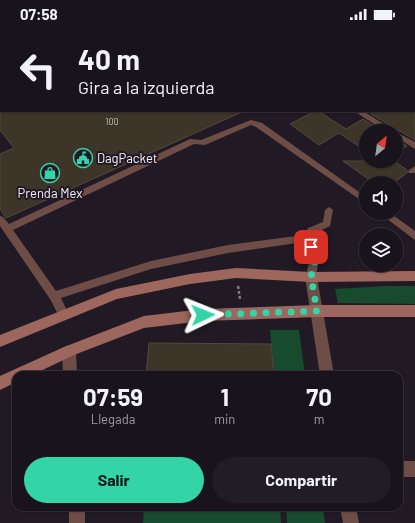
<!DOCTYPE html>
<html lang="es">
<style>
body{margin:0;font-family:Barlow,sans-serif;background:#221d25;color:#f1f3f6;height:100vh;display:flex;flex-direction:column;font-size:15px;white-space:nowrap}
*{box-sizing:border-box;margin:0}
p{font-size:13px;color:#9f9ea3}
.icon{flex:none;width:22px;height:22px;fill:none;stroke:currentColor;stroke-width:2;stroke-linecap:round;stroke-linejoin:round}
.map{position:relative;flex:1;overflow:hidden}
.drawer{position:absolute;left:12px;top:343px;width:391px;height:140px;display:flex;flex-direction:column;background:#19141c;border-radius:12px;box-shadow:0 1px 3px #0004,0 0 0 1px #37333b}
.drawer>*{flex:none}
.banner{position:absolute;left:0px;top:0px;width:415px;height:84px;box-shadow:0 1px 3px #0004,0 0 0 1px #37333b;background:#19141c;color:#f1f3f6;overflow:hidden}
.needle{width:26px;rotate:29deg}
.fabs{position:absolute;left:359px;top:96px;display:grid;gap:8px}
.fabs a{display:grid;place-items:center;width:44px;height:44px;border-radius:50%;background:#19141c;box-shadow:0 1px 3px #0004,0 0 0 1px #37333b;font-size:20px}
.pin{position:absolute;display:grid;place-items:center;width:34px;height:34px;color:#fff;margin:-17px;border-radius:8px;box-shadow:0 2px 6px #0006}
.me{position:absolute;width:44px;margin:-22px;rotate:88deg;stroke-linejoin:round;filter:drop-shadow(0 0 3px #0008)}
.turn{display:flex;align-items:center;gap:14px;height:84px;padding:0 12px;font-size:18px}
.turn .icon{width:52px;height:52px;stroke-width:2.5}
.turn b{display:block;font-size:28px;line-height:34px}
.eta{display:flex;justify-content:space-evenly;align-items:center;height:68px;text-align:center}
.eta b{font-size:24px;font-weight:700;line-height:28px}
.primary-button{display:flex;gap:8px;margin-top:auto;padding:8px 12px}
.primary-button a{flex:1;height:46px;border-radius:24px;background:#33d4a8;color:#111;font-size:16px;font-weight:700;line-height:46px;text-align:center}
.primary-button a+a{background:#221d25;color:#f1f3f6}
.status{display:flex;justify-content:space-between;align-items:center;height:28px;padding:0 20px;background:#19141c;direction:ltr}
.status svg{height:11px;fill:currentColor}
.map>svg:first-child{display:block}
.green{fill:#184a2e}
.building{fill:#3e3529;stroke:#53493d}
.lines{fill:none;stroke-linecap:round;stroke-linejoin:round}
.path{stroke:#807a83;stroke-width:2.5;stroke-dasharray:3 2;stroke-linecap:butt}
.service{fill:#6f4d47;fill-rule:evenodd}
.minor{fill:#6f4d47;fill-rule:evenodd}
.secondary{fill:#9e675e;fill-rule:evenodd}
.route{stroke:#33d4a8;stroke-width:7;stroke-dasharray:0 12.6}
.labels{text-anchor:middle;dominant-baseline:central;stroke-width:4;stroke-linejoin:round;paint-order:stroke}
.far-number-label{font-size:9px;fill:#c7c1c4}
.poi-label{font-size:13px;fill:#f5f0f8;stroke:#211a25;text-anchor:start}
</style>
<div class="status"><b>07:58</b><svg viewBox="0 0 49 12"><path d="M0 12V9h3v3zM5 12V6h3v6zM10 12V3h3v9zM15 12V0h3v12zM26 1h20v11H26zM47 4h2v5h-2z"/></svg></div>
<div class="map">
<svg width="415" height="495" viewBox="0 0 415 495">
<rect width="100%" height="100%" fill="#211a25"/>
<!-- green -->
<path class="green" d="M386,258H415V276L338,275L335,261Z
M270,302H299L305,347H274Z
M144,479H280L281,495H143Z
M286,479H323L325,495H287Z"/>
<!-- building -->
<path class="building" d="M0,83H244L6,190L0,181V126L14,120L0,102Z
M315,83H318L346,101L363,91L382,103H366V123L339,105L319,117L290,96Z
M377,83H415V112L371,86Z
M396,111L407,118L396,125Z
M343,133H394L407,142V145L393,155H374Z
M149,315L271,316L274,347H146Z"/>
<g class="lines">
<!-- path -->
<path class="path" d="M238,258L240,271"/>
<!-- service -->
<path class="service" d="M161,0H167L168,1H162Z
M295,0H302L303,1H296Z
M414,60H415V65H414Z
M354,83H363L395,103H385Z
M251,92L262,95L366,169V176L256,99L251,97L205,117L194,116L13,202L56,263L151,233L228,217L304,207L308,200L323,194L325,182L329,179L333,182L330,198L314,206L312,210L320,228L315,252L311,253L307,252L306,249L310,228L304,214L228,225L151,241L61,270L69,287L68,290L64,292L60,290L50,271L0,198V188L3,189L9,196L190,111L201,112Z
M396,104L415,114V121L396,109Z
M415,138V145H409L408,143Z
M379,185H390L415,203V212Z"/>
<!-- minor -->
<path class="minor" d="M311,244L315,245L317,249L334,347H320L305,249L307,245Z
M69,317L74,319L76,323L77,347H63L62,323L64,319Z
M399,433H415V449H399Z
M69,479H85V495H69Z
M340,479H356L359,495H343Z"/>
<!-- secondary -->
<path class="secondary" d="M236,240L311,244L415,243V253L311,254L236,250L190,256L117,271L0,319V307L116,261L190,246Z
M317,277H415V289H317L203,293L144,300L74,327L32,347H16V354L0,362V348L64,319L144,288L203,281Z"/>
</g>
<g class="lines">
<!-- route -->
<path class="route" d="M203,287L317,283L311,249L316,228L311,219"/>
</g>
<!-- icons -->
<defs>
<symbol id="civic-ring" viewBox="-11 -11 22 22"><circle r="9.5" fill="#211a25" stroke="#33d4a8" stroke-width="1.5"/><path d="M-.6-6.5H3V-4.5H.6V-3L4-1V1h2V6H-6V1h2V-1L-.6-3ZM-1.2 2.5V6h2.4V2.5Z" fill="#33d4a8"/></symbol>
<symbol id="shop-ring" viewBox="-11 -11 22 22"><circle r="9.5" fill="#211a25" stroke="#33d4a8" stroke-width="1.5"/><path d="M-5-2.5h2.3a2.7 3.5 0 0 1 5.4 0H5L5.5 6h-11ZM-1.5-2.5h3a1.5 2.3 0 0 0-3 0Z" fill="#33d4a8"/></symbol>
</defs>
<g fill-rule="evenodd">
<use href="#civic-ring" x="72" y="119" width="22" height="22"/>
<use href="#shop-ring" x="39" y="134" width="22" height="22"/>
</g>
<g class="labels">
<!-- far-number labels -->
<g class="far-number-label">
<text x="112" y="93">100</text>
</g>
<!-- poi labels -->
<g class="poi-label">
<text x="97" y="130">DagPacket</text>
<text x="50" y="165" text-anchor="middle">Prenda Mex</text>
</g>
</g>
</svg>
<div class="fabs">
<a><svg class="needle" viewBox="-14 -14 28 28"><path d="M0-13l5 13h-10z" fill="#e53935"/><path d="M0 13l5-13h-10z" fill="#9f9ea3"/></svg></a>
<a><svg class="icon" aria-label="sound" viewBox="0 0 24 24"><path d="M4 9h4l5-4v14l-5-4H4zM17 9q2 3 0 6"/></svg></a>
<a><svg class="icon" aria-label="layers" viewBox="0 0 24 24"><path d="M12 4l9 5-9 5-9-5zM3 14l9 5 9-5"/></svg></a>
</div>
<div class="pin" style="left:311px;top:219px;background:#d93025"><svg class="icon" aria-label="arrive" viewBox="0 0 24 24"><path d="M6 21V4h12l-3 4 3 4H6"/></svg></div>
<svg class="me" style="left:203px;top:287px" viewBox="-20 -20 40 40"><path d="M0-17L14 15 0 8-14 15z" fill="#33d4a8" stroke="#fff" stroke-width="4"/></svg>
<div class="banner">
<div class="turn"><svg class="icon" aria-label="left" viewBox="0 0 24 24"><path d="M17 20v-9H6M10 6l-5 5 5 5"/></svg><div><b>40 m</b>Gira a la izquierda</div></div>
</div>
<section class="drawer">
<div class="eta">
<div><b>07:59</b><p>Llegada</p></div>
<div><b>1</b><p>min</p></div>
<div><b>70</b><p>m</p></div>
</div>
<div class="primary-button"><a>Salir</a><a>Compartir</a></div>
</section>
</div>
